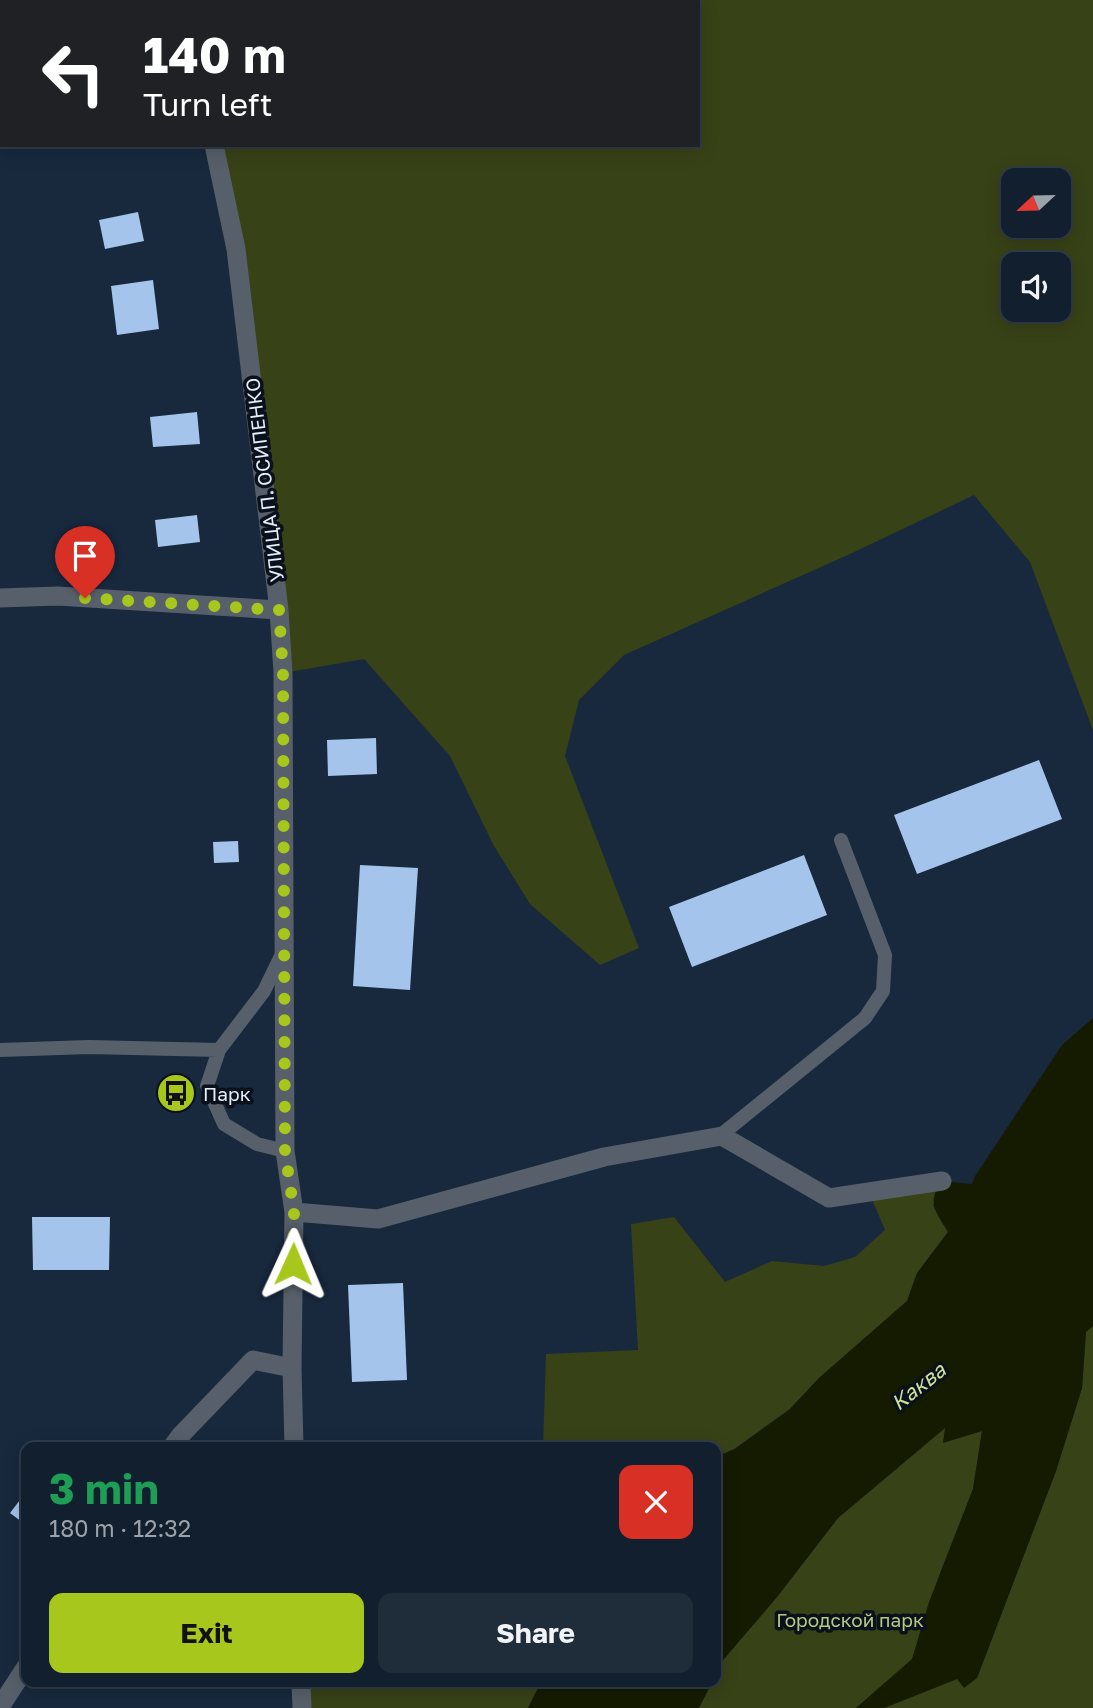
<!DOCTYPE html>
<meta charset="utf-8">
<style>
body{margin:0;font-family:"Golos Text",sans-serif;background:#1f2c3a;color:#f1f3f6;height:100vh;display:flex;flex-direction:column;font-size:26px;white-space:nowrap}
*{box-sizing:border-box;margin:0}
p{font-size:23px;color:#9ca2aa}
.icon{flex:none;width:38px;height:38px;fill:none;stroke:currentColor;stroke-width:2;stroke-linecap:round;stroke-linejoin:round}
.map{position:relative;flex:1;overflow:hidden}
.panel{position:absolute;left:21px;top:1442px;width:700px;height:245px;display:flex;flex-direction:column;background:#121f2e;border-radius:14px;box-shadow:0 4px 18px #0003,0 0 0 2px #313d4a}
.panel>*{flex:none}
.guide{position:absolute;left:0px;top:0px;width:700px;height:147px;box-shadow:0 4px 18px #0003,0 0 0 2px #313d4a;background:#202124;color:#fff;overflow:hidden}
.needle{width:46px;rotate:248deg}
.buttons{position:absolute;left:1001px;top:168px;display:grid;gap:14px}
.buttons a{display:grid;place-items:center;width:70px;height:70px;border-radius:14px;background:#121f2e;box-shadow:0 4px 18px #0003,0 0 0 2px #313d4a;font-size:35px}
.pin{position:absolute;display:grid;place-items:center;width:60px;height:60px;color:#fff;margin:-72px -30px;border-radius:50% 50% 50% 0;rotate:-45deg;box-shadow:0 0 7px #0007}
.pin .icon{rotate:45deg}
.me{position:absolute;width:77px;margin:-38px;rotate:1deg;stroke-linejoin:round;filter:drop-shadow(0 0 5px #0008)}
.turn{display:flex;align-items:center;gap:24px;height:147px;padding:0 28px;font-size:32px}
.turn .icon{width:91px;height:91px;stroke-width:2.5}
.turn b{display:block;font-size:49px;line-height:60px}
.round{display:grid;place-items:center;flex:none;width:74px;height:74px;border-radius:14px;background:#1f2c3a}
.headline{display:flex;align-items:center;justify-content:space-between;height:119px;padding:0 28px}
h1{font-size:42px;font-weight:700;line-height:52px;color:#1e9e55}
.primary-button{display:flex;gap:14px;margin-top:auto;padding:14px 28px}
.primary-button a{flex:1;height:80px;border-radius:14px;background:#a8c71c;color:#111;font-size:28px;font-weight:700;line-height:80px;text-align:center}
.primary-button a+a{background:#1f2c3a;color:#f1f3f6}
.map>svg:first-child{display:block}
.green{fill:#384217;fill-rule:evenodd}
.water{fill:#151b00}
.building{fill:#a4c4eb}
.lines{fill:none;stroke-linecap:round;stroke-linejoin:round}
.service{stroke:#57606a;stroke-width:14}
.minor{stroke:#57606a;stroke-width:19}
.route{stroke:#a8c71c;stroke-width:12;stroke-dasharray:0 21.6}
.labels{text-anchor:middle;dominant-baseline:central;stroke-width:7;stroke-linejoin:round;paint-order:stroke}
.street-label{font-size:19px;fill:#e3eefc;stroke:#0a111b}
.poi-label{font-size:19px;fill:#e3eefc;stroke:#0a111b;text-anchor:start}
.park-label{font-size:19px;fill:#b6c982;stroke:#0a111b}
.water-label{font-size:21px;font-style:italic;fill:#cfe29b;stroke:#0a111b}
</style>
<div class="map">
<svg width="1093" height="1708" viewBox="0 0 1093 1708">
<rect width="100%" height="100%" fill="#18293e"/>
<!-- green -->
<path class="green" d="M177,0H1093V730L1030,562L974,495L850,554L624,655L579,700L565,756L639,948L600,965L530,904L494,846L450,756L364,659L283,673L214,145H698V2ZM1013,180H1059V226H1013ZM1013,264H1059V310H1013Z
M942,1181L933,1206L948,1232L917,1273L907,1301L819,1378L790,1409L734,1449L716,1457V1447H543L546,1354L638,1350L631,1224L674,1217L725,1282L772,1261L824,1266L855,1257L885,1230L869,1192Z
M1093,1326V1708H884L957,1679L977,1678L1056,1471L1082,1388L1086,1332Z
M946,1427L943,1442L982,1431L973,1489L940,1573L912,1660L856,1708H699L712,1682H716V1674L723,1660L777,1597L838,1518Z
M301,1682H541L528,1708H302Z"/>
<!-- water -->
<path class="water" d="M1093,1018V1326L1086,1332L1082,1388L1056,1471L977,1678L964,1688L957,1679L884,1708H856L912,1659L929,1602L973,1489L982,1431L943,1443L945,1428L838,1518L777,1597L723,1660L716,1674V1457L735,1449L790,1409L819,1378L907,1301L917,1273L948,1232C936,1212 926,1203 942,1181L972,1184L975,1176L1062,1045Z
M541,1682H712L699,1708H528Z"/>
<!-- building -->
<path class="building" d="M138,212L144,241L105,249L99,220Z
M153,280L159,329L117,335L111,286Z
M197,412L200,444L153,447L150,417Z
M197,515L200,542L158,547L155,520Z
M376,738L377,774L328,776L327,740Z
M1039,760L1062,819L917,874L894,815Z
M238,841L239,862L214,863L213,842Z
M804,855L827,915L692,967L669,907Z
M360,865L418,868L410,990L353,986Z
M32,1217H110L109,1270H33Z
M403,1283L407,1380L352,1382L348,1285Z
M26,1492V1525L10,1513Z"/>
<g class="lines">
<!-- service -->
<path class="service" d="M283,952L264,991L219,1050L207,1086L224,1124L257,1144L285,1151
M0,1050L89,1047L219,1050
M715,1136L721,1135L865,1018L883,991L885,955L841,840"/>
<!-- minor -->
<path class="minor" d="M177,0L178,2
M214,145L236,249L279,610L283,673L285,1151L294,1212L292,1368L294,1447
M0,598L58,596L279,610
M294,1212L378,1219L604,1157L722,1136L829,1198L942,1181
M172,1447L180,1436L253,1360L292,1368
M301,1682L302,1708
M0,1707L26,1667"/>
</g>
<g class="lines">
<!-- route -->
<path class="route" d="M85,598L279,610L283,673L285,1151L294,1212L293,1264"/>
</g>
<!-- icons -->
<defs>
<symbol id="bus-disc" viewBox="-11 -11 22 22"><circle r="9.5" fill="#a8c71c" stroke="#0a111b"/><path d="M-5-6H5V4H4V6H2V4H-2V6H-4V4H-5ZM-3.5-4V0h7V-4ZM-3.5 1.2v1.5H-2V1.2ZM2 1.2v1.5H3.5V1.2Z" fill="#111"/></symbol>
</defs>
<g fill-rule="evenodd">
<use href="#bus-disc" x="154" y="1071" width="44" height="44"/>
</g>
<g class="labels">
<!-- street labels -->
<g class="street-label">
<text transform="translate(264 480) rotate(-97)">УЛИЦА П. ОСИПЕНКО</text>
</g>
<!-- poi labels -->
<g class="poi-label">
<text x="203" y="1093">Парк</text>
</g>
<!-- park labels -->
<g class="park-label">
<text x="850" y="1619">Городской парк</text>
</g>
<!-- water labels -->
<g class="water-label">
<text transform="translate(918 1386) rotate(-38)">Каква</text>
</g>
</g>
</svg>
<div class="buttons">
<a><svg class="needle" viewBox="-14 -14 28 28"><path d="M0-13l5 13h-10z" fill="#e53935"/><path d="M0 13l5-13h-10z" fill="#9ca2aa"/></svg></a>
<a><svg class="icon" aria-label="sound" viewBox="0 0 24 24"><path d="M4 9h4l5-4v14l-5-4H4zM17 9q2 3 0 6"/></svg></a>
</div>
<div class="pin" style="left:85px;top:598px;background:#d93025"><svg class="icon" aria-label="arrive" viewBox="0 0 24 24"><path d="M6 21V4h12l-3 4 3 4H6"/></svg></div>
<svg class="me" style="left:293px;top:1264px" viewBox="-20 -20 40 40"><path d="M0-17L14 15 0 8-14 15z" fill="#a8c71c" stroke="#fff" stroke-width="4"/></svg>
<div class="guide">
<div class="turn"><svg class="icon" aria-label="left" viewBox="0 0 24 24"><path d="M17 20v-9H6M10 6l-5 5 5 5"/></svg><div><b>140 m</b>Turn left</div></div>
</div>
<section class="panel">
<div class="headline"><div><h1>3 min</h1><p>180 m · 12:32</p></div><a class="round" style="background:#d93025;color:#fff"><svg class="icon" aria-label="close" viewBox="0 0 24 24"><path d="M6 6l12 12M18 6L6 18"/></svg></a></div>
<div class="primary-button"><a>Exit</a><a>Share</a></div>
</section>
</div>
